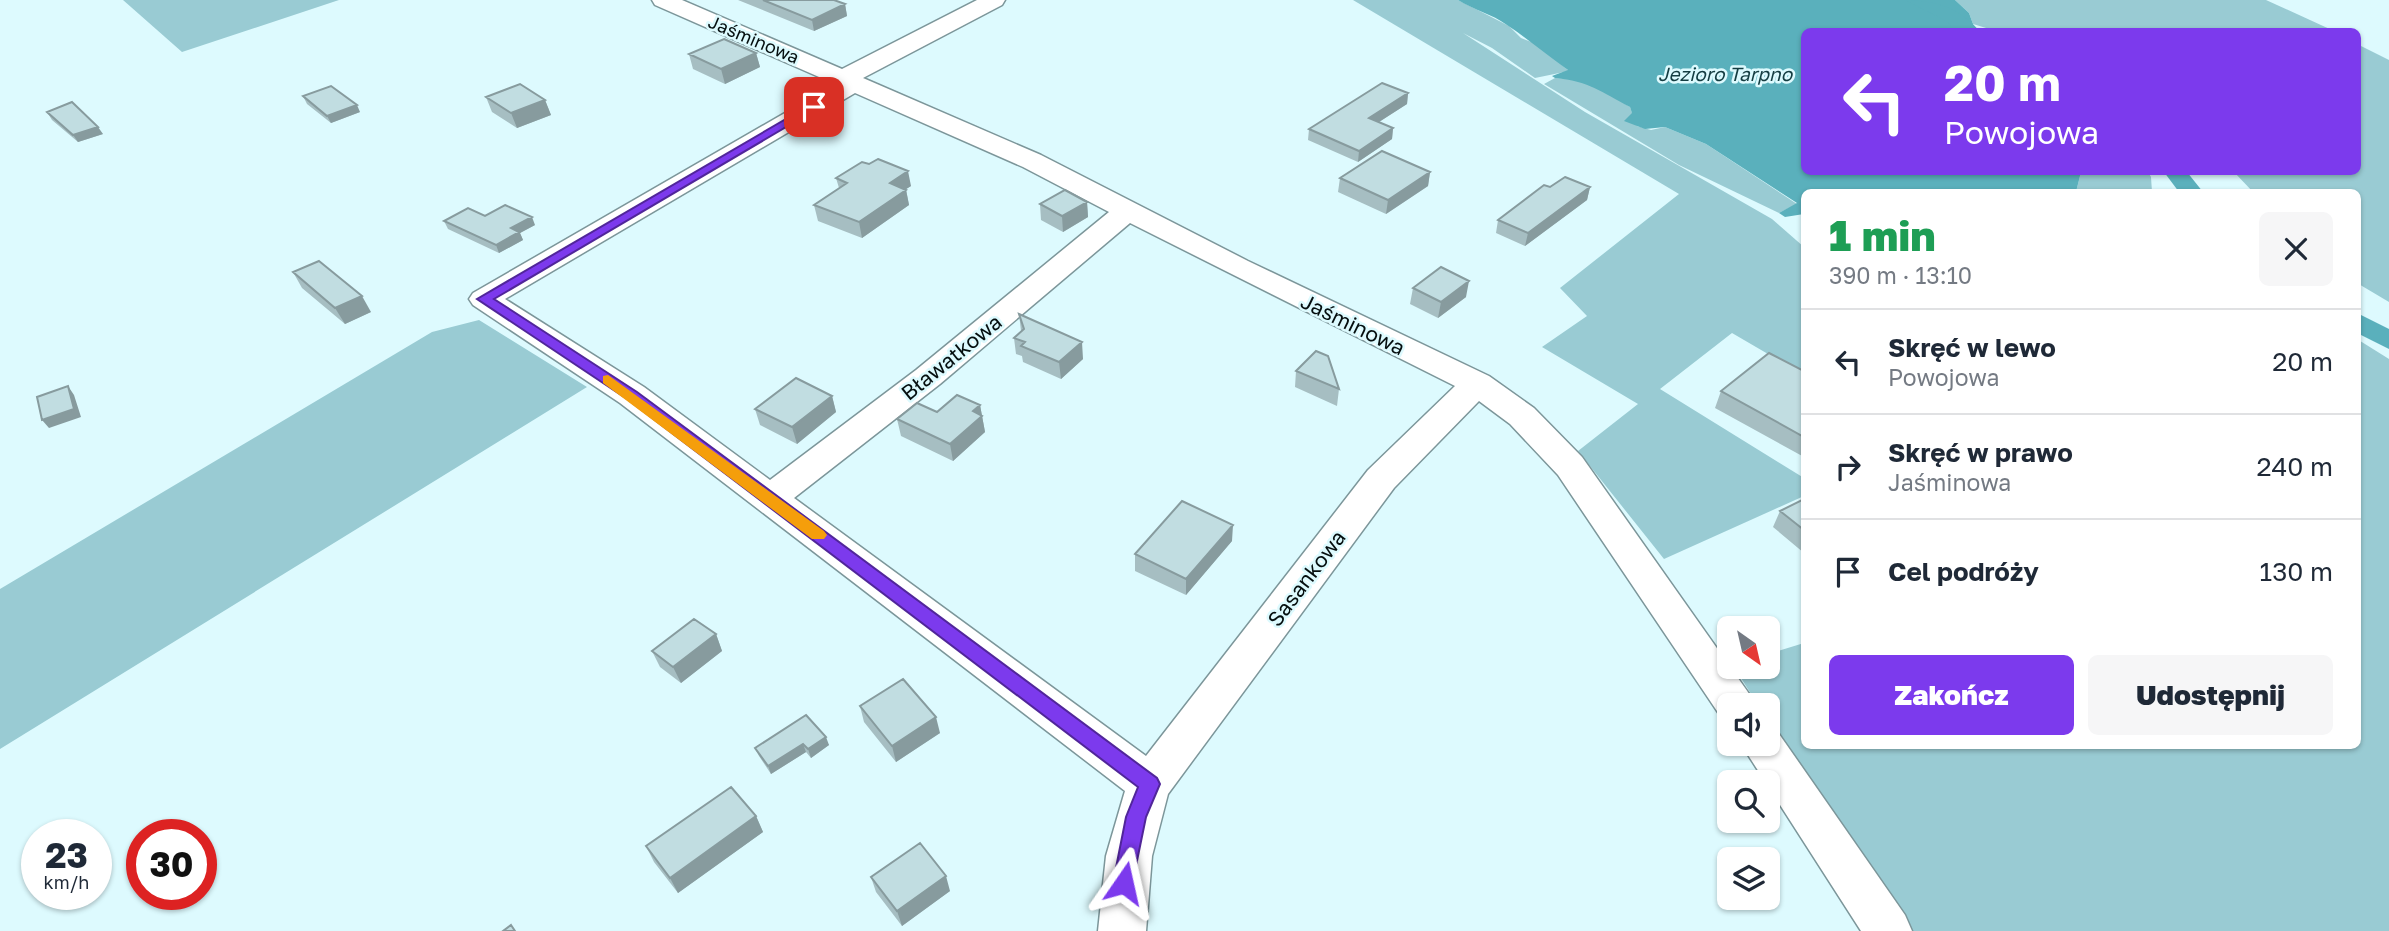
<!DOCTYPE html>
<html lang="pl">
<meta charset="utf-8">
<style>
body{margin:0;font-family:"Golos Text",sans-serif;background:#f6f6f7;color:#1f2937;height:100vh;display:flex;flex-direction:column;font-size:26px;white-space:nowrap}
*{box-sizing:border-box;margin:0}
p{font-size:23px;color:#747a83}
.icon{flex:none;width:38px;height:38px;fill:none;stroke:currentColor;stroke-width:2;stroke-linecap:round;stroke-linejoin:round}
.map{position:relative;flex:1;overflow:hidden}
.panel{position:absolute;left:1801px;top:189px;width:560px;height:560px;display:flex;flex-direction:column;background:#fff;border-radius:10px;box-shadow:0 2px 5px #0004}
.panel>*{flex:none}
.top-card{position:absolute;left:1801px;top:28px;width:560px;height:147px;border-radius:10px;box-shadow:0 2px 5px #0004;background:#7c3aed;color:#fff;overflow:hidden}
.needle{width:46px;rotate:146deg}
.buttons{position:absolute;left:1717px;top:616px;display:grid;gap:14px}
.buttons a{display:grid;place-items:center;width:63px;height:63px;border-radius:10px;background:#fff;box-shadow:0 2px 5px #0004;font-size:35px}
.speed{position:absolute;left:21px;top:819px;display:flex;gap:14px;font-size:35px;font-weight:700;text-align:center}
.speed>*{display:grid;place-content:center;width:91px;height:91px;border-radius:50%;background:#fff;box-shadow:0 2px 5px #0004;line-height:1}
.speed small{font-size:18px;font-weight:400}
.speed .limit{border:10px solid #d22;background:#fff;color:#111}
.pin{position:absolute;display:grid;place-items:center;width:60px;height:60px;color:#fff;margin:-30px;border-radius:14px;box-shadow:0 4px 10px #0006}
.me{position:absolute;width:77px;margin:-38px;rotate:11deg;stroke-linejoin:round;filter:drop-shadow(0 0 5px #0008)}
.turn{display:flex;align-items:center;gap:24px;height:147px;padding:0 28px;font-size:32px}
.turn .icon{width:91px;height:91px;stroke-width:2.5}
.turn b{display:block;font-size:49px;line-height:60px}
.round{display:grid;place-items:center;flex:none;width:74px;height:74px;border-radius:10px;background:#f6f6f7}
.head{display:flex;align-items:center;justify-content:space-between;height:119px;padding:0 28px}
h1{font-size:42px;font-weight:800;line-height:52px;color:#1e9e55}
.cta{display:flex;gap:14px;margin-top:auto;padding:14px 28px}
.cta a{flex:1;height:80px;border-radius:10px;background:#7c3aed;color:#fff;font-size:28px;font-weight:800;line-height:80px;text-align:center}
.cta a+a{background:#f6f6f7;color:#1f2937}
ul{padding:0;list-style:none}
li{display:flex;align-items:center;gap:21px;height:105px;padding:0 28px;border-top:2px solid #e0e1e3}
li div{flex:1}
li b{display:block;font-size:26px}
li em{font-style:normal}
.map>svg:first-child{display:block}
.green{fill:#99cbd3}
.water{fill:#5ab0bc}
.lines{fill:none;stroke-linecap:round;stroke-linejoin:round}
.canal{fill:#5ab0bc;fill-rule:evenodd}
.minor-casing{stroke:#7c969a;stroke-width:3}
.minor{fill:#fff;fill-rule:evenodd}
.wall{fill:#a6bec2}
.shaded-wall{fill:#879b9e}
.building{fill:#c1dde1;stroke:#879b9e;stroke-width:2}
.route{fill:#7c3aed;stroke:#51269a;stroke-width:2}
.slow{fill:#f59e0b}
.labels{text-anchor:middle;dominant-baseline:central;stroke-width:5;stroke-linejoin:round;paint-order:stroke}
.far-street-label{font-size:18px;fill:#050e0f;stroke:#ddfafe}
.far-water-label{font-size:19px;font-style:italic;fill:#143d42;stroke:#ddfafe}
.street-label{font-size:21px;fill:#050e0f;stroke:#ddfafe}
</style>
<div class="map">
<svg width="2389" height="931" viewBox="0 0 2389 931">
<rect width="100%" height="100%" fill="#ddfafe"/>
<!-- green -->
<path class="green" d="M123,0H339L182,52Z
M1353,0H1458L1509,26L1521,38L1537,44L1569,71L1535,78L1492,48L1463,33L1585,112L1772,219L1804,247V375L1732,333L1660,389L1804,478V496L1664,559L1578,451L1638,404L1542,347L1587,316L1560,288L1679,194Z
M1955,0H2266L2334,31H1996L1973,24L1969,13Z
M2357,44L2389,60V302L2357,283V192H2253L2234,172H2357Z
M1555,78L1579,80L1597,86L1630,107L1637,126L1651,130L1665,127L1706,144L1797,204L1779,213L1679,165L1544,84Z
M2081,172H2148L2151,177L2152,192H2076Z
M479,320L587,387L0,749V589L432,332Z
M2357,339L2389,359V931H1903L1768,720V705H1758L1734,667H1768V654L1804,643V746H2357Z"/>
<!-- water -->
<path class="water" d="M1458,0H1955L1969,13L1973,24L1963,30L1804,32V172H2081L2076,192H1804V214L1785,217L1779,213L1797,203L1706,144L1665,127L1645,129L1624,121L1632,113L1630,107C1601,92 1589,81 1555,78L1552,76L1568,70C1547,55 1528,39 1507,25C1492,14 1474,10 1458,0Z"/>
<g class="lines">
<!-- canal -->
<path class="canal" d="M1905,0C1933,0 1962,8 1980,32H1959L1946,21Z
M2164,172H2187L2203,192H2179Z
M2357,313L2389,329V349L2357,333Z"/>
<defs>
<path id="minor" d="M652,0H682L842,69L977,0H1005L1002,5L863,78L1041,155L1248,261L1489,376L1534,408L1582,457L1757,705H1729V720L1721,717L1558,475L1510,424L1479,401L1394,488L1168,794L1152,856L1146,931H1098L1106,856L1125,791L620,403L473,305L469,299L473,293L835,84L655,5ZM855,93L1023,167L1109,212L916,370L770,480L644,387L505,299ZM1130,223L1455,386L1368,470L1146,756L794,498L940,384Z
M1768,728L1777,731L1905,915L1912,931H1861L1741,744H1768Z"/>
</defs>
<!-- minor casing -->
<use href="#minor" class="minor-casing"/>
<!-- minor -->
<use href="#minor" class="minor"/>
</g>
<!-- wall -->
<path class="wall" d="M738,0H834L845,4L847,16L814,31Z
M756,53L760,67L725,84L693,69L689,54Z
M1408,93L1407,104L1379,122L1393,128L1392,139L1358,162L1308,140L1309,129Z
M303,96L360,112L331,123L307,104Z
M486,97L545,100L551,115L517,128L492,112Z
M47,112L103,134L78,142L52,120Z
M869,164L911,186L906,189L909,205L862,238L818,221L814,205L839,188L836,178Z
M1430,172L1428,186L1386,214L1338,192L1340,178Z
M1550,187H1590L1587,200L1525,246L1496,233L1498,220Z
M1087,202L1088,217L1063,232L1041,220L1040,204Z
M485,216L535,225L520,233L523,240L499,253L448,229L444,221Z
M293,272L371,312L345,324L302,288Z
M1413,288L1466,297L1438,318L1410,304Z
M1019,314L1083,359L1061,379L1023,362L1022,356L1016,354L1014,338L1021,331Z
M1296,371L1339,389L1337,406L1295,387Z
M1804,371V457L1715,408L1721,391Z
M832,396L836,412L797,444L760,425L755,409Z
M980,405L985,432L953,461L901,436L897,419Z
M1804,499V553L1773,527L1780,511Z
M1232,541L1186,595L1135,571V554Z
M716,634L722,651L681,683L660,667L652,651Z
M860,706L940,733L896,762L864,722Z
M806,715L829,745L811,758L806,752L771,774L759,756L755,748Z
M756,816L763,832L678,893L654,862L646,846Z
M871,877L950,891L902,926L876,892Z"/>
<!-- shaded-wall -->
<path class="shaded-wall" d="M845,4L847,16L814,31L812,20Z
M756,53L760,67L725,84L721,69Z
M1408,93L1407,104L1368,129L1369,118Z
M545,100L551,115L517,128L511,113Z
M357,105L360,112L331,123L327,116Z
M98,127L103,134L78,142L73,135Z
M1393,128L1392,139L1358,162L1359,151Z
M908,171L911,186L892,198L890,183Z
M1430,172L1428,186L1386,214L1388,200Z
M1590,187L1587,200L1525,246L1528,233Z
M906,190L909,205L862,238L859,222Z
M1087,202L1088,217L1063,232L1062,216Z
M532,217L535,225L520,233L523,240L499,253L496,245L511,228Z
M1469,281L1466,297L1438,318L1441,302Z
M362,296L371,312L345,324L335,308Z
M1082,342L1083,359L1061,379L1059,362Z
M68,386L74,395L81,417L49,428L42,420Z
M832,396L836,412L797,444L792,427Z
M980,405L985,432L953,461L950,444L973,411Z
M1233,525L1232,541L1186,595V579Z
M716,634L722,651L681,683L673,667Z
M936,717L940,733L896,762L892,746Z
M826,737L829,745L811,758L808,749Z
M803,744L806,752L771,774L768,766Z
M756,816L763,832L678,893L670,878Z
M946,876L950,891L902,926L897,911Z"/>
<!-- building -->
<path class="building" d="M763,0H834L845,4L812,20Z
M724,39L756,53L721,69L689,54Z
M1382,83L1408,93L1369,118L1393,128L1359,151L1309,129Z
M520,84L545,100L511,113L486,97Z
M331,86L357,105L327,116L303,96Z
M72,102L98,127L73,135L47,112Z
M1382,151L1430,172L1388,200L1340,178Z
M878,159L908,171L890,183L906,190L859,222L814,205L847,183L836,178L862,162L869,164Z
M1565,177L1590,187L1528,233L1498,220L1544,185L1550,187Z
M1065,190L1087,202L1062,216L1040,204Z
M505,205L532,217L511,228L519,232L496,245L444,221L468,208L485,216Z
M319,261L362,296L335,308L293,272Z
M1441,267L1469,281L1441,302L1413,288Z
M1019,314L1082,342L1059,362L1021,346L1025,342L1014,338L1024,329Z
M1316,351L1328,356L1339,389L1296,371Z
M1769,353L1804,371V437L1721,391Z
M796,378L832,396L792,427L755,409Z
M68,386L74,409L42,420L37,397Z
M957,395L980,405L973,411L982,416L950,444L897,419L917,403L937,412Z
M1804,499V530L1780,511Z
M1182,501L1233,525L1186,579L1135,554Z
M694,619L716,634L673,667L652,651Z
M903,679L936,717L892,746L860,706Z
M806,715L826,737L808,749L803,744L768,766L755,748Z
M731,787L756,816L670,878L646,846Z
M920,843L946,876L897,911L871,877Z
M511,925L515,931H503Z"/>
<!-- route -->
<path class="route" d="M810,105L820,107L494,299L637,392L1157,778L1160,784L1146,817L1131,890L1124,893L1116,890L1113,883L1126,817L1138,787L627,399L477,299Z"/>
<!-- slow -->
<path class="slow" d="M608,375L824,531L827,535L824,539H812L603,383V376Z"/>
<g class="labels">
<!-- far-street labels -->
<g class="far-street-label">
<text transform="translate(754 39) rotate(23)">Jaśminowa</text>
</g>
<!-- far-water labels -->
<g class="far-water-label">
<text x="1725" y="73">Jezioro Tarpno</text>
</g>
<!-- street labels -->
<g class="street-label">
<text transform="translate(1353 324) rotate(26)">Jaśminowa</text>
<text transform="translate(951 357) rotate(-39)">Bławatkowa</text>
<text transform="translate(1306 578) rotate(-53)">Sasankowa</text>
</g>
</g>
</svg>
<div class="buttons">
<a><svg class="needle" viewBox="-14 -14 28 28"><path d="M0-13l5 13h-10z" fill="#e53935"/><path d="M0 13l5-13h-10z" fill="#747a83"/></svg></a>
<a><svg class="icon" aria-label="sound" viewBox="0 0 24 24"><path d="M4 9h4l5-4v14l-5-4H4zM17 9q2 3 0 6"/></svg></a>
<a><svg class="icon" aria-label="search" viewBox="0 0 24 24"><circle cx="10" cy="10" r="6"/><path d="M15 15l6 6"/></svg></a>
<a><svg class="icon" aria-label="layers" viewBox="0 0 24 24"><path d="M12 4l9 5-9 5-9-5zM3 14l9 5 9-5"/></svg></a>
</div>
<div class="speed"><div>23<small>km/h</small></div><div class="limit">30</div></div>
<div class="pin" style="left:814px;top:107px;background:#d93025"><svg class="icon" aria-label="arrive" viewBox="0 0 24 24"><path d="M6 21V4h12l-3 4 3 4H6"/></svg></div>
<svg class="me" style="left:1124px;top:883px" viewBox="-20 -20 40 40"><path d="M0-17L14 15 0 8-14 15z" fill="#7c3aed" stroke="#fff" stroke-width="4"/></svg>
<div class="top-card">
<div class="turn"><svg class="icon" aria-label="left" viewBox="0 0 24 24"><path d="M17 20v-9H6M10 6l-5 5 5 5"/></svg><div><b>20 m</b>Powojowa</div></div>
</div>
<section class="panel">
<div class="head"><div><h1>1 min</h1><p>390 m · 13:10</p></div><a class="round"><svg class="icon" aria-label="close" viewBox="0 0 24 24"><path d="M6 6l12 12M18 6L6 18"/></svg></a></div>
<ul>
<li><svg class="icon" aria-label="left" viewBox="0 0 24 24"><path d="M17 20v-9H6M10 6l-5 5 5 5"/></svg><div><b>Skręć w lewo</b><p>Powojowa</p></div><em>20 m</em></li>
<li><svg class="icon" aria-label="right" viewBox="0 0 24 24"><path d="M7 20v-9h11M14 6l5 5-5 5"/></svg><div><b>Skręć w prawo</b><p>Jaśminowa</p></div><em>240 m</em></li>
<li><svg class="icon" aria-label="arrive" viewBox="0 0 24 24"><path d="M6 21V4h12l-3 4 3 4H6"/></svg><div><b>Cel podróży</b></div><em>130 m</em></li>
</ul>
<div class="cta"><a>Zakończ</a><a>Udostępnij</a></div>
</section>
</div>
